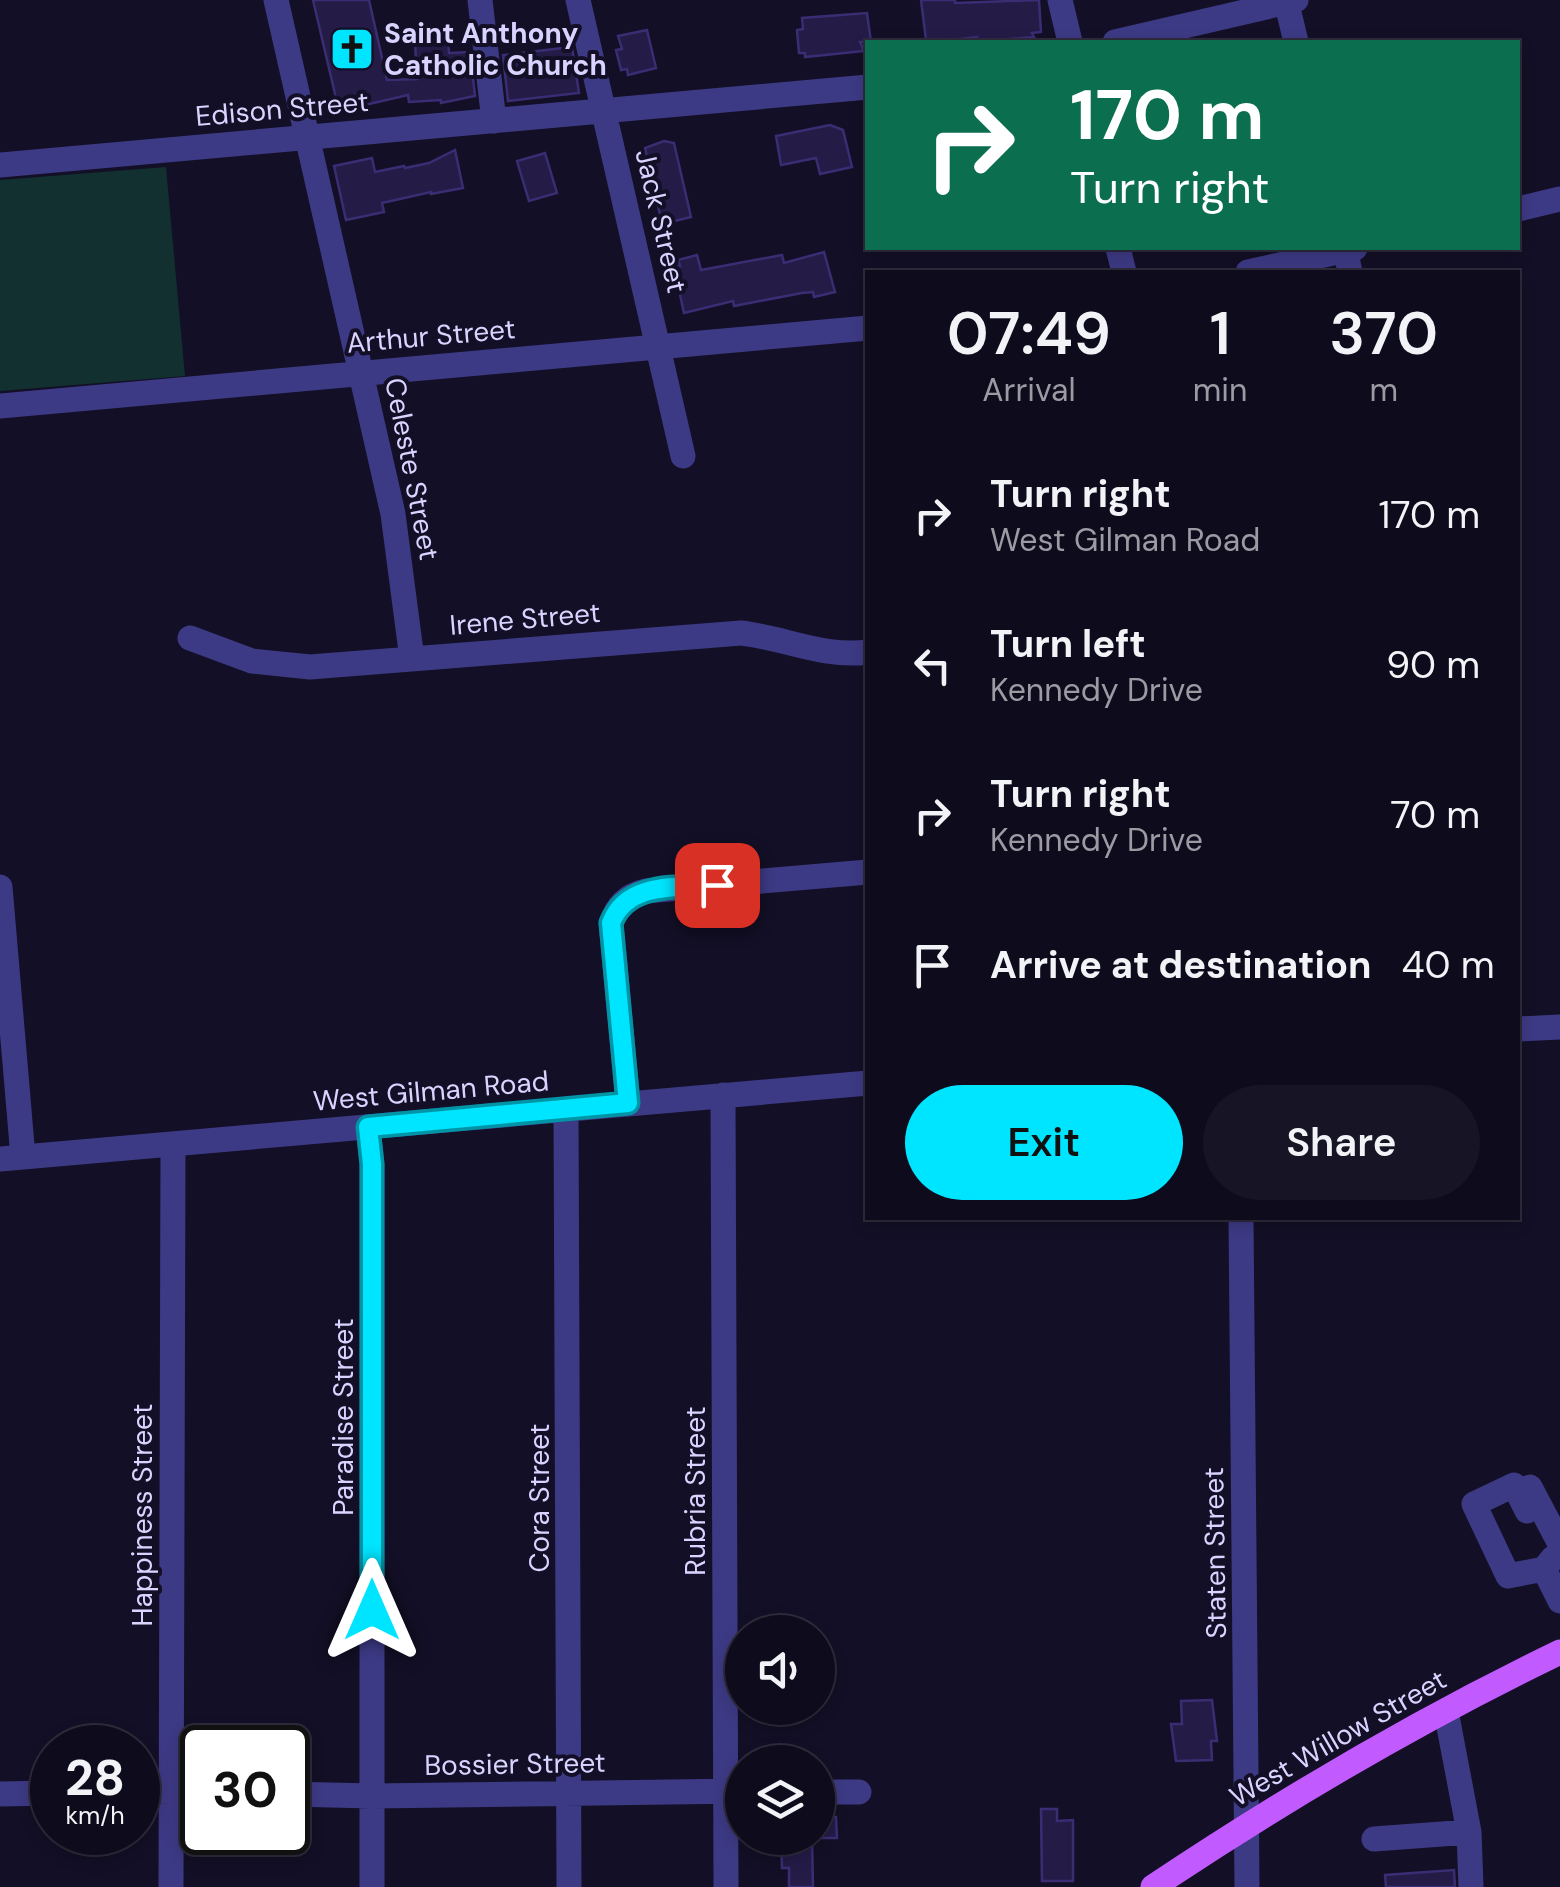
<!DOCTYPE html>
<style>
body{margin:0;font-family:"DM Sans",sans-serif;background:#171425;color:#f1f3f6;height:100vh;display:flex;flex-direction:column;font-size:38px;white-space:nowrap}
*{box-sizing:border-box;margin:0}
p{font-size:32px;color:#9b9ba3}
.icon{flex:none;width:55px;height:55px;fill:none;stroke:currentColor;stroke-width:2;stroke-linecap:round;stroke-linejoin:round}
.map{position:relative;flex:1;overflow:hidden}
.panel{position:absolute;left:865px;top:270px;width:655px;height:950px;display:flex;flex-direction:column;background:#0e0b1c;border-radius:0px;box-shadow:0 5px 15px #0003,0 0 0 2px #2e2b3b}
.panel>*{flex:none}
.guide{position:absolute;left:865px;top:40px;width:655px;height:210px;border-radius:0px;box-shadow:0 5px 15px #0003,0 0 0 2px #2e2b3b;background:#0b6e4f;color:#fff;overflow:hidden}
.buttons{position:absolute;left:725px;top:1615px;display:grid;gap:20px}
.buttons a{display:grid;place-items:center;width:110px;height:110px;border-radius:50%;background:#0e0b1c;box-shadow:0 5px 15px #0003,0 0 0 2px #2e2b3b;font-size:50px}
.speed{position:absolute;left:30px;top:1725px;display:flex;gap:20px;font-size:50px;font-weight:700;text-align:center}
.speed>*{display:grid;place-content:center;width:130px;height:130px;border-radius:50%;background:#0e0b1c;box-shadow:0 5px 15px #0003,0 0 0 2px #2e2b3b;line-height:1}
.speed small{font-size:25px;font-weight:400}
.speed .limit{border:5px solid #111;border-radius:15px;background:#fff;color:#111}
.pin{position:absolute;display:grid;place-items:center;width:85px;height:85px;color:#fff;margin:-42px;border-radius:20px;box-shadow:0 5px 15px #0006}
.me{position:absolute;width:110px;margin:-55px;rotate:0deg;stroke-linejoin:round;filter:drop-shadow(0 0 8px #0008)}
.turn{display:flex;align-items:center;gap:35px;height:210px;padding:0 40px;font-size:45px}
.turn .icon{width:130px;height:130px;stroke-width:2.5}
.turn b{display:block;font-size:70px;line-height:85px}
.eta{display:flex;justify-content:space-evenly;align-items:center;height:170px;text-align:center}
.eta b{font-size:60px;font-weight:600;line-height:70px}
.cta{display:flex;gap:20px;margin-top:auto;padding:20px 40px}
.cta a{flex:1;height:115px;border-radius:60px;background:#00e5ff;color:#111;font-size:40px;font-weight:600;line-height:115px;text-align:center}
.cta a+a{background:#171425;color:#f1f3f6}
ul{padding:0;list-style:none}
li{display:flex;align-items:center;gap:30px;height:150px;padding:0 40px}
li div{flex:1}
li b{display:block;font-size:38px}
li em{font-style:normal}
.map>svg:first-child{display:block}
.green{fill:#12302f}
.building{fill:#241b47;stroke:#3b2d73;stroke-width:2.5}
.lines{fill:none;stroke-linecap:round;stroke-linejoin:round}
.minor{stroke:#3d3a85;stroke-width:25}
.major{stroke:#c25bff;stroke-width:25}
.route-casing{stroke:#0095a6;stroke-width:25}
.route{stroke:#00e5ff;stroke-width:18}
.labels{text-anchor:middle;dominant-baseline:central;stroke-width:8;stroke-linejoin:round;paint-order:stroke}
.poi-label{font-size:28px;font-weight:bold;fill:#d9d4ff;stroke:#130f26;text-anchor:start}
.street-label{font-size:28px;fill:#d9d4ff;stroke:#130f26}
</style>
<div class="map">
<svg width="1560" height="1887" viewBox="0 0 1560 1887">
<rect width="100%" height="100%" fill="#130f26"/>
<!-- green -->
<path class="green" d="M166,167L185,376L0,391V180Z"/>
<!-- building -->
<path class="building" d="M313,0H369L387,80L417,79L415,42L448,40L449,53L470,52L475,96L441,103V100L409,102L408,95L339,111Z
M921,0H955V3L1039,0L1041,32L1032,33L1034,37L975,42L977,37L936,42V39L926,40Z
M867,13L871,42H860L864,51L805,57V53H799L797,30L803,29L802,18Z
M647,30L656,68L628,75L627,69L621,70L616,50L622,49L618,36Z
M572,47L579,93L508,101L503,55Z
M830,125L843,130L852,167L820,174L816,158L781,165L776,136Z
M664,141L674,143L691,217L662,224L645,148Z
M455,150L463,188L431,194V192L382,203L384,212L346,220L334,166L372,158L375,172L404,166L405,168L429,163Z
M545,153L557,193L529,201L517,161Z
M824,252L835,292L814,297L813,292L802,293L734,306L733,301L684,313L674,267L680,266L678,260L697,255L701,270L782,255L784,263Z
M1212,1700L1217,1741H1211L1212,1760L1176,1761L1171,1724H1182L1181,1701Z
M1041,1809H1057V1821L1073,1820V1881H1042Z
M818,1817H836L837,1838H818Z
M781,1838H812L813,1887H789V1868H782Z
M1454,1870L1455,1887H1386L1385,1875Z"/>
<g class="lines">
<!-- minor -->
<path class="minor" d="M276,0L393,514L412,659
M480,0L494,121
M578,0L683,456
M1060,0L1070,42
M1286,0L1296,42
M1115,42L1296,0
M0,165L868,87
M1518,209L1560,199
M1118,248L1124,272
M1345,248L1350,272
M1248,272L1355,248
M0,406L868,328
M190,638L252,661L310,667L741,633C785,638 824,658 868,652
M0,887L23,1157
M1518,1029L1560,1027
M723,1095L726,1887
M628,1103L611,923C618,905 626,896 646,891L868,872
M566,1109L569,1887
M368,1127L372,1165V1887
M0,1159L868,1083
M1241,1218L1247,1887
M1527,1488L1530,1487L1560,1544
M1527,1511L1514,1485L1474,1504L1508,1576L1544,1569
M1553,1558L1544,1569L1560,1601
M1446,1711L1469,1832L1471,1887
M138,1791L202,1792
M818,1792H859
M0,1794L52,1793
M288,1794L372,1796L742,1791
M1374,1839L1469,1832
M171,1887L173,1144"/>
<!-- major -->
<path class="major" d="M1153,1887C1283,1800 1419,1720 1560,1652"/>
</g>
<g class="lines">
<defs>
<path id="route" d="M372,1610V1164L368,1127L628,1103L611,923C627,881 678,888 717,885"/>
</defs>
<!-- route casing -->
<use href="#route" class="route-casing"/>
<!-- route -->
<use href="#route" class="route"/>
</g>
<!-- icons -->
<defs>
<symbol id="church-square" viewBox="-11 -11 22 22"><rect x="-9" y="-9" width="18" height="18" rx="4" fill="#00e5ff" stroke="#130f26"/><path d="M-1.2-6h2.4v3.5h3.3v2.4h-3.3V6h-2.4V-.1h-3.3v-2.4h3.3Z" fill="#111"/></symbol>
</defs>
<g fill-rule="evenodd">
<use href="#church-square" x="327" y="24" width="50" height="50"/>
</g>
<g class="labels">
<!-- poi labels -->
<g class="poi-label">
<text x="384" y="33">Saint Anthony<tspan x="384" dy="32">Catholic Church</tspan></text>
</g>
<!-- street labels -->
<g class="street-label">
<text transform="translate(282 109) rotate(-5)">Edison Street</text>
<text transform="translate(661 221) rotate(77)">Jack Street</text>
<text transform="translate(431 336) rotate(-5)">Arthur Street</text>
<text transform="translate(412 469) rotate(79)">Celeste Street</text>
<text transform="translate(525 619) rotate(-5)">Irene Street</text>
<text transform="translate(431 1091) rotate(-5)">West Gilman Road</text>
<text transform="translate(343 1417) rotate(-90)">Paradise Street</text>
<text transform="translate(695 1491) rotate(-90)">Rubria Street</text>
<text transform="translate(539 1498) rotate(-90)">Cora Street</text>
<text transform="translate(142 1515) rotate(-90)">Happiness Street</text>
<text transform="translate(1215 1553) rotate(-91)">Staten Street</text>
<text transform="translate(1338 1738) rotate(-30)">West Willow Street</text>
<text transform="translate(515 1764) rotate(-1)">Bossier Street</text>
</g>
</g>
</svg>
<div class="buttons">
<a><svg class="icon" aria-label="sound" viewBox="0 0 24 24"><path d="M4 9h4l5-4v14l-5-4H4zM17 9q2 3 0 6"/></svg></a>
<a><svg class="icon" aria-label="layers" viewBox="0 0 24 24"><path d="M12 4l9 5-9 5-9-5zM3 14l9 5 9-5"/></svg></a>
</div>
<div class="speed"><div>28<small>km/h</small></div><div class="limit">30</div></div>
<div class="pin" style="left:717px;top:885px;background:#d93025"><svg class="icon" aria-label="arrive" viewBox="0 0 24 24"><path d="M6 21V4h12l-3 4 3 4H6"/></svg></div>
<svg class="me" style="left:372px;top:1610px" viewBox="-20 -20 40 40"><path d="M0-17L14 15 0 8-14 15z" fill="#00e5ff" stroke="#fff" stroke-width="4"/></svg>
<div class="guide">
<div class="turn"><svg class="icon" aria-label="right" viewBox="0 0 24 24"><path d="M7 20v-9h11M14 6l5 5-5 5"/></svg><div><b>170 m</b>Turn right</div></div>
</div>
<section class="panel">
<div class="eta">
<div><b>07:49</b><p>Arrival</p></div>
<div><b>1</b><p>min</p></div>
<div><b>370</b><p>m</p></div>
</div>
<ul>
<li><svg class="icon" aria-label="right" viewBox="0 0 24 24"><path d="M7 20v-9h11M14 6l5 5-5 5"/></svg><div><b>Turn right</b><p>West Gilman Road</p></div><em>170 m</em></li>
<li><svg class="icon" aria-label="left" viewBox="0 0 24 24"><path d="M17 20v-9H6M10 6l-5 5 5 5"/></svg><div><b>Turn left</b><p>Kennedy Drive</p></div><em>90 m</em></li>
<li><svg class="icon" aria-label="right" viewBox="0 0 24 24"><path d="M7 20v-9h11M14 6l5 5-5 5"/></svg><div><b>Turn right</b><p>Kennedy Drive</p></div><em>70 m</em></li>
<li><svg class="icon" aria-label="arrive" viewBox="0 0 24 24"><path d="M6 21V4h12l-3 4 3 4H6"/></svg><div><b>Arrive at destination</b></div><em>40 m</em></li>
</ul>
<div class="cta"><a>Exit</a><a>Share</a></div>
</section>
</div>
